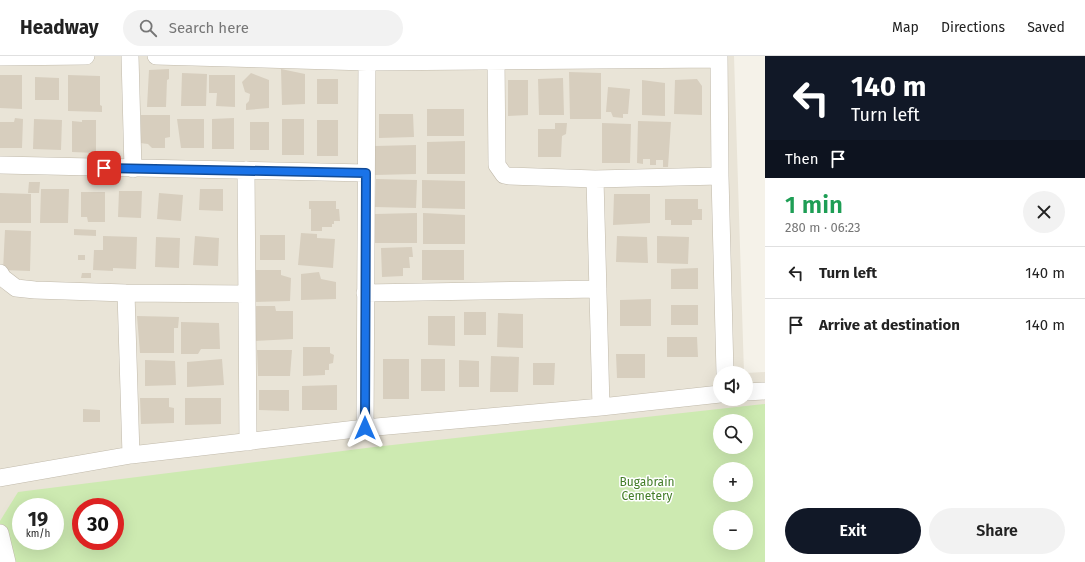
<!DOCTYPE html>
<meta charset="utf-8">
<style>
body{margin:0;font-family:"Fira Sans",sans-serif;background:#f2f2f2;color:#222;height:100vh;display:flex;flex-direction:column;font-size:15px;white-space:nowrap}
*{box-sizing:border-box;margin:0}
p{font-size:13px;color:#767676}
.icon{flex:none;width:22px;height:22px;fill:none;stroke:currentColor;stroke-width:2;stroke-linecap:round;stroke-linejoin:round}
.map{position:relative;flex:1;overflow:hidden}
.sheet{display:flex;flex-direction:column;background:#fff;width:320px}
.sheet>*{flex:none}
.hud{background:#111827;color:#fff;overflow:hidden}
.buttons{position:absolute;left:713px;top:310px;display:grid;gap:8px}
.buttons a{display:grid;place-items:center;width:40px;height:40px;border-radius:50%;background:#fff;box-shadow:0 4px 16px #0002;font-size:20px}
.speed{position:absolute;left:12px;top:442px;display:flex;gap:8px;font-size:20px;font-weight:700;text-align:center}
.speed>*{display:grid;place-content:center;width:52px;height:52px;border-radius:50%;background:#fff;box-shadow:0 4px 16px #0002;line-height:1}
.speed small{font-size:10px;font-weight:400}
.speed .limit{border:6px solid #d22;background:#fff;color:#111}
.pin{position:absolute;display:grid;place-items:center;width:34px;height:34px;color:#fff;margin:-17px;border-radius:8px;box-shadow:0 2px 6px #0006}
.me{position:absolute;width:44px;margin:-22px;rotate:0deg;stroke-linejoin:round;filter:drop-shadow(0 0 3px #0008)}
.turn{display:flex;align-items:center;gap:14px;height:84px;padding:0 20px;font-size:18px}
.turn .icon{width:52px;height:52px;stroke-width:2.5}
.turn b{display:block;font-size:28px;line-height:34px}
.then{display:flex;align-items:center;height:38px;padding:0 20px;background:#0003;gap:8px;font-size:15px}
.round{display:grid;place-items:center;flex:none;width:42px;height:42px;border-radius:21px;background:#f2f2f2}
.summary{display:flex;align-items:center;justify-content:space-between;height:68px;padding:0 20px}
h1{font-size:24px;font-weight:600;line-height:30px;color:#1e9e55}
.primary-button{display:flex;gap:8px;margin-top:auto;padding:8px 20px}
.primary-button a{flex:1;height:46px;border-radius:24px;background:#111827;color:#fff;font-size:16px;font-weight:600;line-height:46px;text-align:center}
.primary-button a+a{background:#f2f2f2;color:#222}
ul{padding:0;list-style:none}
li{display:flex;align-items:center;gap:12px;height:52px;padding:0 20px;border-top:1px solid #e0e0e0}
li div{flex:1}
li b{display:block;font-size:15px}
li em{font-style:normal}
header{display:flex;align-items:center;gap:24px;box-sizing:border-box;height:56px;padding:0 20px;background:#fff;border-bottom:1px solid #e0e0e0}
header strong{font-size:19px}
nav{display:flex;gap:22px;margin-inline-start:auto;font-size:14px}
.search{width:280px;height:36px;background:#f2f2f2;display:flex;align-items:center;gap:10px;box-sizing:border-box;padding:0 14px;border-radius:22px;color:#767676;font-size:15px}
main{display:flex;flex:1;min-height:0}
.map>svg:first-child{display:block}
.residential{fill:#e9e4d7;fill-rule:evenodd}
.green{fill:#cdeab1;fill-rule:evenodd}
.building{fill:#d7cebe}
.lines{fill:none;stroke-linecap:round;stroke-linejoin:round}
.minor-casing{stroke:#c1baab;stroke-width:18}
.minor{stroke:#fff;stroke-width:17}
.route-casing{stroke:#114b97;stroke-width:10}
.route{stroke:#1a73e8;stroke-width:7}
.labels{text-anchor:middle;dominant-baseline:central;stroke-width:3;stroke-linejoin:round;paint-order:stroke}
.park-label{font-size:12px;fill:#437d28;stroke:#fff}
</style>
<header>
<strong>Headway</strong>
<div class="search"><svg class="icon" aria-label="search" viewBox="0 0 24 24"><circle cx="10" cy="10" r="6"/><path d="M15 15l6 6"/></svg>Search here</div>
<nav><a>Map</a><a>Directions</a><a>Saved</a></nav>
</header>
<main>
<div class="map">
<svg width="765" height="506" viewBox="0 0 765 506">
<rect width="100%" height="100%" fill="#f5f2e9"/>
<!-- residential -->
<path class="residential" d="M0,0H734L744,317H720V343H746V317L765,316V506H0ZM720,365H746V391H720ZM720,413H746V439H720ZM21,451H55V485H21ZM81,451H115V485H81ZM720,461H746V487H720Z"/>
<!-- green -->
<path class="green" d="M765,348V506H7L0,477V465L18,436L374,391ZM720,365H746V391H720ZM720,413H746V439H720ZM21,451H55V485H21ZM81,451H115V485H81ZM720,461H746V487H720Z"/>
<!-- building -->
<path class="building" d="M169,13V23L167,24L166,51H147L149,14Z
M281,13L305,18V48L282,49Z
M569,16L601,17V63H570Z
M182,17L207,18L206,50H181Z
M251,17L269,24V52L246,54V48L249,45L250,38L245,36L242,26Z
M0,19H22V53L0,52Z
M68,19L100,20V49L102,50V56L68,55Z
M209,19H235V51L216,50L217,37H209Z
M35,21L59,22V44H35Z
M563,22L564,59H539L538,23Z
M317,23H338V48H317Z
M697,23L702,30V59L674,58L675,24Z
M508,24H528V59L508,60Z
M642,24L665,27V60L642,59Z
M608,31L630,33L628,58H623V62L613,61L611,56H606Z
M427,53H464V80H427Z
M379,58H413L414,81L379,82Z
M141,59H170V81L165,82V92H152L148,88L140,87Z
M15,62L23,63L22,92H0V66H14Z
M234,62V93H212V63Z
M34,63L62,64L61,94L33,93Z
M177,63H204V92H181Z
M282,63H304V99H282Z
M82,64H96V97L72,96V65L82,66Z
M317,64H338V100H317Z
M638,65L671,66L668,111H663V104H656V109H650V103H643V108L637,107Z
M250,66H269V94H250Z
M555,67H567L566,78L562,80L561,101H538V73H555Z
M602,67L631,68L630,107H602Z
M465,85V118H427V86Z
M416,89V118L375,119V90Z
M376,123L417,124L416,152L375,151Z
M422,124L465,125V153L422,152Z
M29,126H40L39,137H28Z
M41,133H69L68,167H40Z
M200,133H223V155L199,154Z
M119,135H142L141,162L118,161Z
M81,136H105V166H88L87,161H81Z
M0,137L31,138V167H0Z
M159,137L183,139L181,165L157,163Z
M614,138H650V167L613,169Z
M665,143H698V153H702V164H692V169H671V164H665Z
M309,145H336V153H339L340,165H334V168H332V171H322V175H311V153H309Z
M417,157V187H375V158Z
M423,157L465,159V188H423Z
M74,173L96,174V180L74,179Z
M5,174L31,175L30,215L3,214Z
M301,177L317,178V182L335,183L333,212L298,209Z
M260,179H285V204H260Z
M103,180L137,181L136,213L113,212V215L93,214L94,194H103Z
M195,180L219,182L218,210L193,209Z
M617,180L647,181L648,207L616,206Z
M657,180L689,181L688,208L657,207Z
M156,181L180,182L179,212L155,211Z
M412,191L413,201H409L410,212H403V220L382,221L381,192Z
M422,194H464V224H422Z
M78,199H85V204H78Z
M698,212V233H671V213Z
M250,214H281V219L291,222L290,245L252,246Z
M319,216L321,223L336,226V243L301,244V218Z
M82,217H91V222H81Z
M651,243V270H620V244Z
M671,249H698V269H671Z
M250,250H275L276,255H293V283L252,285Z
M464,256H486V279H464Z
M498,257L523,258V292L497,291Z
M137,260L179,261L178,272H174V297H140Z
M428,260H455V290L428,289Z
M181,266L219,267L220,293H201L198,298H181Z
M667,281H697L698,301H667Z
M303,291H330V297L334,299L333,307L329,308V314H325V319L303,320Z
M257,294H292L290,320H258Z
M616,298H645V322H617Z
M491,300L519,301L518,336H490Z
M222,303L224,329L187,331V306Z
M383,303H409V343H383Z
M421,303H445V335H421Z
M145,304L175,305L176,329L145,330Z
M459,304L479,305V331H459Z
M533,307H555L554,329H533Z
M337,329V354H302V330Z
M259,334H289V355L259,354Z
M140,342H169V351L174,352V367L141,368Z
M185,342H221V368L185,369Z
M83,353L100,354V366H83Z"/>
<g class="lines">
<defs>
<path id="minor" d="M130,0L133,113
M156,0L367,6L719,3
M719,0L720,120L725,317
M0,1L86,0
M496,4L497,109L504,119L509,120L595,123L720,120
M0,109L366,117
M246,114L248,386
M595,123L601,351
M0,217L3,222L16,232L35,234L126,237L246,238
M126,237L131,399
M365,237L598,233
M746,336L765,335
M365,372L367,6
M0,422L131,399L365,372L601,351L720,338
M0,477L7,506"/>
</defs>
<!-- minor casing -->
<use href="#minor" class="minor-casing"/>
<!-- minor -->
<use href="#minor" class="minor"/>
</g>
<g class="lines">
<defs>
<path id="route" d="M104,112L366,117L365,372"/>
</defs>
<!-- route casing -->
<use href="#route" class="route-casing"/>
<!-- route -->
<use href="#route" class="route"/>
</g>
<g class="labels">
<!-- park labels -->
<g class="park-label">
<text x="647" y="426">Bugabrain<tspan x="647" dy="14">Cemetery</tspan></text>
</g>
</g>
</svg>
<div class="buttons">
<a><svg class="icon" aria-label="sound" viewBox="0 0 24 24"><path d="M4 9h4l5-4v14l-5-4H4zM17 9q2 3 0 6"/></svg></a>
<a><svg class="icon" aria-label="search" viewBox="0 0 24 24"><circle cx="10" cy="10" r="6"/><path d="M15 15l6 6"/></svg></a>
<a>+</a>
<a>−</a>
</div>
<div class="speed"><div>19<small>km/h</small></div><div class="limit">30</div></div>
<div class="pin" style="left:104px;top:112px;background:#d93025"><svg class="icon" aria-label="arrive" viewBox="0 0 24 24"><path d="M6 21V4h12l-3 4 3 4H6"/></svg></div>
<svg class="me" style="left:365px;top:372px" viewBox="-20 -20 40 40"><path d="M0-17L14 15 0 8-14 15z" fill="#1a73e8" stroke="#fff" stroke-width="4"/></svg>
</div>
<section class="sheet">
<div class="hud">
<div class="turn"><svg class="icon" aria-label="left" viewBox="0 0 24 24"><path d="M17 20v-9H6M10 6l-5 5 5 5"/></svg><div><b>140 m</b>Turn left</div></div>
<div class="then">Then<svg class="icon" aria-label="arrive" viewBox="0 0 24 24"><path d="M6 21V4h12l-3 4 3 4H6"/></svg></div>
</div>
<div class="summary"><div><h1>1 min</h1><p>280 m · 06:23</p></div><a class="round"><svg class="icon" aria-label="close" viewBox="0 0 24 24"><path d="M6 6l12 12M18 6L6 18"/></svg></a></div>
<ul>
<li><svg class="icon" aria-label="left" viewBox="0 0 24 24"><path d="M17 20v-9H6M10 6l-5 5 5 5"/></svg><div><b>Turn left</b></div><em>140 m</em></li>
<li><svg class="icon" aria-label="arrive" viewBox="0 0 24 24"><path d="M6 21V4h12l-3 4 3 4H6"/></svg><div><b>Arrive at destination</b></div><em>140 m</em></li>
</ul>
<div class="primary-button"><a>Exit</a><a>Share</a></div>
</section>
</main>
